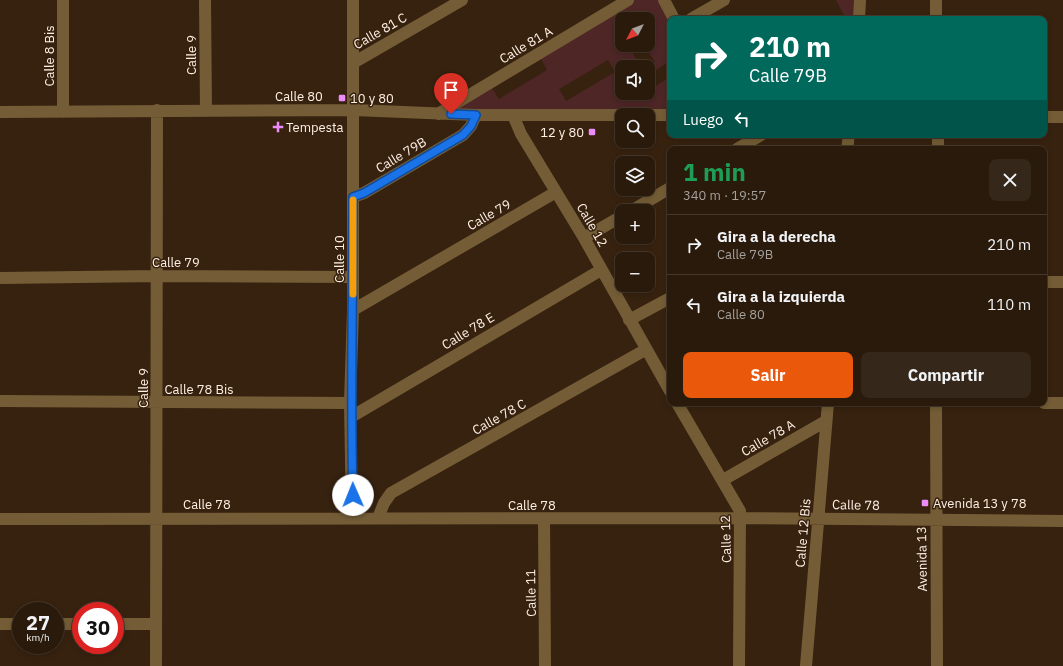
<!DOCTYPE html>
<html lang="es">
<meta charset="utf-8">
<style>
body{margin:0;font-family:"IBM Plex Sans",sans-serif;background:#352719;color:#f1f3f6;height:100vh;display:flex;flex-direction:column;font-size:15px;white-space:nowrap}
*{box-sizing:border-box;margin:0}
p{font-size:13px;color:#a5a19d}
.icon{flex:none;width:22px;height:22px;fill:none;stroke:currentColor;stroke-width:2;stroke-linecap:round;stroke-linejoin:round}
.map{position:relative;flex:1;overflow:hidden}
.drawer{position:absolute;left:667px;top:146px;width:380px;height:260px;display:flex;flex-direction:column;background:#291a0b;border-radius:8px;box-shadow:0 2px 6px #0003,0 0 0 1px #45382c}
.drawer>*{flex:none}
.banner{position:absolute;left:667px;top:16px;width:380px;height:122px;border-radius:8px;box-shadow:0 2px 6px #0003,0 0 0 1px #45382c;background:#00695c;color:#fff;overflow:hidden}
.needle{width:26px;rotate:228deg}
.fabs{position:absolute;left:615px;top:12px;display:grid;gap:8px}
.fabs a{display:grid;place-items:center;width:40px;height:40px;border-radius:8px;background:#291a0b;box-shadow:0 2px 6px #0003,0 0 0 1px #45382c;font-size:20px}
.speed{position:absolute;left:12px;top:602px;display:flex;gap:8px;font-size:20px;font-weight:700;text-align:center}
.speed>*{display:grid;place-content:center;width:52px;height:52px;border-radius:50%;background:#291a0b;box-shadow:0 2px 6px #0003,0 0 0 1px #45382c;line-height:1}
.speed small{font-size:10px;font-weight:400}
.speed .limit{border:6px solid #d22;background:#fff;color:#111}
.pin{position:absolute;display:grid;place-items:center;width:34px;height:34px;color:#fff;margin:-41px -17px;border-radius:50% 50% 50% 0;rotate:-45deg;box-shadow:0 0 4px #0007}
.pin .icon{rotate:45deg}
.me{position:absolute;width:44px;margin:-22px;rotate:359deg;stroke-linejoin:round;filter:drop-shadow(0 0 3px #0008)}
.turn{display:flex;align-items:center;gap:14px;height:84px;padding:0 16px;font-size:18px}
.turn .icon{width:52px;height:52px;stroke-width:2.5}
.turn b{display:block;font-size:28px;line-height:34px}
.then{display:flex;align-items:center;height:38px;padding:0 16px;background:#0003;gap:8px;font-size:15px}
.round{display:grid;place-items:center;flex:none;width:42px;height:42px;border-radius:8px;background:#352719}
.headline{display:flex;align-items:center;justify-content:space-between;height:68px;padding:0 16px}
h1{font-size:24px;font-weight:800;line-height:30px;color:#1e9e55}
.primary-button{display:flex;gap:8px;margin-top:auto;padding:8px 16px}
.primary-button a{flex:1;height:46px;border-radius:8px;background:#ea580c;color:#fff;font-size:16px;font-weight:800;line-height:46px;text-align:center}
.primary-button a+a{background:#352719;color:#f1f3f6}
ul{padding:0;list-style:none}
li{display:flex;align-items:center;gap:12px;height:60px;padding:0 16px;border-top:1px solid #45382c}
li div{flex:1}
li b{display:block;font-size:15px}
li em{font-style:normal}
.map>svg:first-child{display:block}
.green{fill:#4e2626;fill-rule:evenodd}
.lines{fill:none;stroke-linecap:round;stroke-linejoin:round}
.minor{stroke:#745d36;stroke-width:12}
.route-casing{stroke:#114b97;stroke-width:10}
.route{stroke:#1a73e8;stroke-width:7}
.slow{stroke:#f59e0b;stroke-width:7}
.poi-dot{fill:#ec8cfb;stroke:#37220f;stroke-width:1.5}
.labels{text-anchor:middle;dominant-baseline:central;stroke-width:3;stroke-linejoin:round;paint-order:stroke}
.street-label{font-size:13px;fill:#feefe3;stroke:#37220f}
.poi-label{font-size:13px;fill:#feefe3;stroke:#37220f;text-anchor:start}
</style>
<div class="map">
<svg width="1063" height="666" viewBox="0 0 1063 666">
<rect width="100%" height="100%" fill="#37220f"/>
<!-- green -->
<path class="green" d="M628,0H664L670,19V61L648,75L647,67L655,62L644,45H648V19H622V23L616,27L622,36V45H628L641,67H622V93H626L631,101L644,93H648V91L670,77V115L438,114ZM541,59L547,70L499,99L492,88ZM608,60L615,72L566,101L559,89Z
M836,0H858L857,16L853,19H846Z"/>
<g class="lines">
<!-- minor -->
<path class="minor" d="M205,0L206,110
M664,0L674,19
M936,0V19
M691,19L724,0
M859,19L860,0
M353,63L462,0
M0,112L354,110L476,115H670
M63,112V0
M438,114L628,0
M513,115L521,134L584,238L670,391
M1044,117H1063
M938,135V149
M737,149L761,135
M847,149L849,135
M353,197L364,193L463,135L471,126L476,115
M631,211L670,188
M584,238L622,216
M0,278L157,276L353,277
M1044,282H1063
M353,310L556,192
M629,320L670,298
M0,401L350,403
M677,403L740,511L739,666
M936,403L937,666
M1044,403H1063
M351,417L601,270
M723,480L826,421
M352,518L350,403L353,310V0
M378,518L384,503L391,493L645,350
M0,519L741,518L1063,521
M544,519L545,666
M0,624H21
M55,624H81
M115,624H156
M156,666L157,110
M806,666L828,403"/>
</g>
<g class="lines">
<defs>
<path id="route" d="M353,495C350,396 353,297 353,197L364,193L463,135L471,126L476,115L451,114"/>
</defs>
<!-- route casing -->
<use href="#route" class="route-casing"/>
<!-- route -->
<use href="#route" class="route"/>
<!-- slow -->
<path class="slow" d="M353,200V294"/>
</g>
<!-- markers -->
<g class="poi-dot">
<rect x="338" y="94" width="8" height="8" rx="2"/>
<path d="M276 121h4v4h4v4h-4v4h-4v-4h-4v-4h4z"/>
<rect x="588" y="128" width="8" height="8" rx="2"/>
<rect x="921" y="499" width="8" height="8" rx="2"/>
</g>
<g class="labels">
<!-- street labels -->
<g class="street-label">
<text transform="translate(380 31) rotate(-30)">Calle 81 C</text>
<text transform="translate(526 45) rotate(-31)">Calle 81 A</text>
<text transform="translate(191 55) rotate(-90)">Calle 9</text>
<text transform="translate(49 56) rotate(-90)">Calle 8 Bis</text>
<text x="299" y="96">Calle 80</text>
<text transform="translate(401 155) rotate(-31)">Calle 79B</text>
<text transform="translate(489 215) rotate(-30)">Calle 79</text>
<text transform="translate(592 225) rotate(60)">Calle 12</text>
<text transform="translate(339 259) rotate(-90)">Calle 10</text>
<text x="176" y="262">Calle 79</text>
<text transform="translate(468 331) rotate(-31)">Calle 78 E</text>
<text transform="translate(143 388) rotate(-90)">Calle 9</text>
<text x="199" y="389">Calle 78 Bis</text>
<text transform="translate(499 417) rotate(-29)">Calle 78 C</text>
<text transform="translate(768 438) rotate(-30)">Calle 78 A</text>
<text x="207" y="504">Calle 78</text>
<text x="532" y="505">Calle 78</text>
<text transform="translate(856 505) rotate(1)">Calle 78</text>
<text transform="translate(803 533) rotate(-85)">Calle 12 Bis</text>
<text transform="translate(726 539) rotate(-92)">Calle 12</text>
<text transform="translate(922 559) rotate(-91)">Avenida 13</text>
<text transform="translate(531 593) rotate(-91)">Calle 11</text>
</g>
<!-- poi labels -->
<g class="poi-label">
<text x="350" y="98">10 y 80</text>
<text x="286" y="127">Tempesta</text>
<text x="584" y="132" text-anchor="end">12 y 80</text>
<text x="933" y="503">Avenida 13 y 78</text>
</g>
</g>
</svg>
<div class="fabs">
<a><svg class="needle" viewBox="-14 -14 28 28"><path d="M0-13l5 13h-10z" fill="#e53935"/><path d="M0 13l5-13h-10z" fill="#a5a19d"/></svg></a>
<a><svg class="icon" aria-label="sound" viewBox="0 0 24 24"><path d="M4 9h4l5-4v14l-5-4H4zM17 9q2 3 0 6"/></svg></a>
<a><svg class="icon" aria-label="search" viewBox="0 0 24 24"><circle cx="10" cy="10" r="6"/><path d="M15 15l6 6"/></svg></a>
<a><svg class="icon" aria-label="layers" viewBox="0 0 24 24"><path d="M12 4l9 5-9 5-9-5zM3 14l9 5 9-5"/></svg></a>
<a>+</a>
<a>−</a>
</div>
<div class="speed"><div>27<small>km/h</small></div><div class="limit">30</div></div>
<div class="pin" style="left:451px;top:114px;background:#d93025"><svg class="icon" aria-label="arrive" viewBox="0 0 24 24"><path d="M6 21V4h12l-3 4 3 4H6"/></svg></div>
<svg class="me" style="left:353px;top:495px" viewBox="-20 -20 40 40"><circle r="19" fill="#fff"/><path d="M0-13L10 11 0 6-10 11z" fill="#1a73e8"/></svg>
<div class="banner">
<div class="turn"><svg class="icon" aria-label="right" viewBox="0 0 24 24"><path d="M7 20v-9h11M14 6l5 5-5 5"/></svg><div><b>210 m</b>Calle 79B</div></div>
<div class="then">Luego<svg class="icon" aria-label="left" viewBox="0 0 24 24"><path d="M17 20v-9H6M10 6l-5 5 5 5"/></svg></div>
</div>
<section class="drawer">
<div class="headline"><div><h1>1 min</h1><p>340 m · 19:57</p></div><a class="round"><svg class="icon" aria-label="close" viewBox="0 0 24 24"><path d="M6 6l12 12M18 6L6 18"/></svg></a></div>
<ul>
<li><svg class="icon" aria-label="right" viewBox="0 0 24 24"><path d="M7 20v-9h11M14 6l5 5-5 5"/></svg><div><b>Gira a la derecha</b><p>Calle 79B</p></div><em>210 m</em></li>
<li><svg class="icon" aria-label="left" viewBox="0 0 24 24"><path d="M17 20v-9H6M10 6l-5 5 5 5"/></svg><div><b>Gira a la izquierda</b><p>Calle 80</p></div><em>110 m</em></li>
</ul>
<div class="primary-button"><a>Salir</a><a>Compartir</a></div>
</section>
</div>
